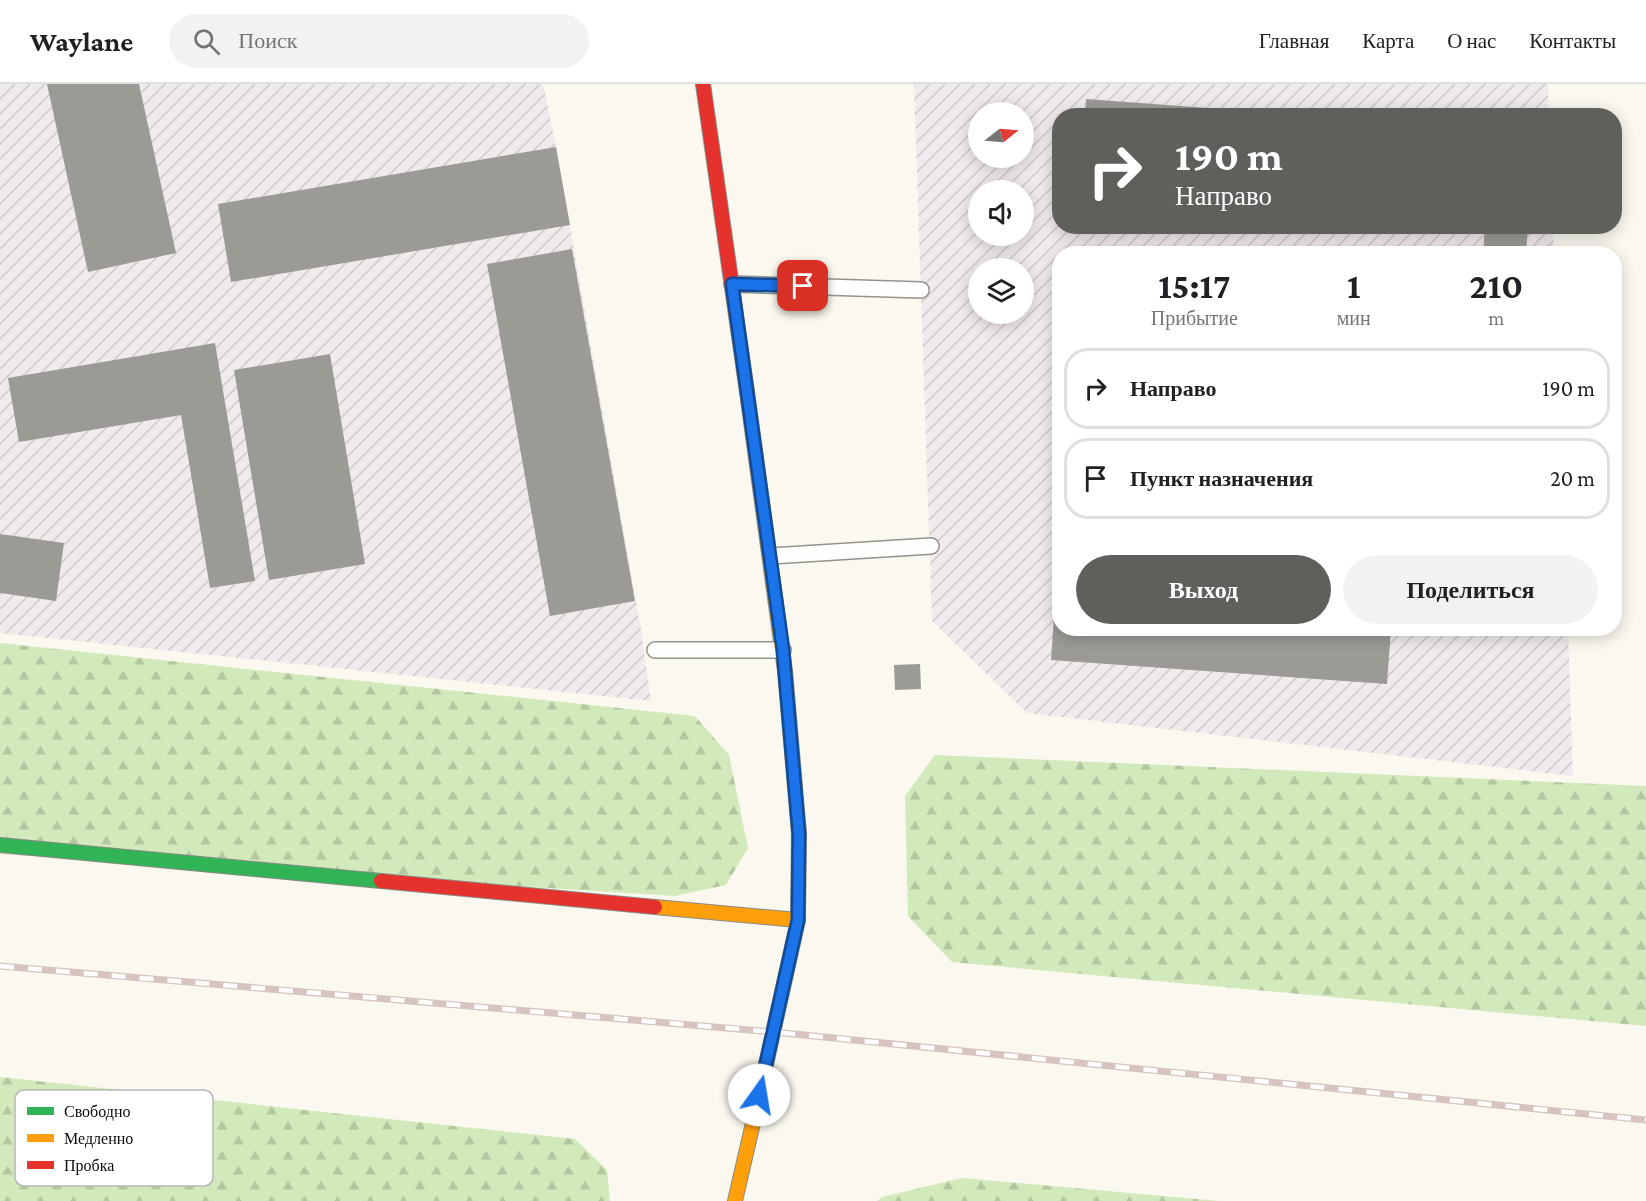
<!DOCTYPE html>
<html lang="ru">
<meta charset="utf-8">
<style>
body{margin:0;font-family:"Crimson Pro",serif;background:#f2f2f2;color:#202124;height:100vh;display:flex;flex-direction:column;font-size:22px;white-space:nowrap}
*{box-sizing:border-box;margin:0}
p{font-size:20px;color:#757577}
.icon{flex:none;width:33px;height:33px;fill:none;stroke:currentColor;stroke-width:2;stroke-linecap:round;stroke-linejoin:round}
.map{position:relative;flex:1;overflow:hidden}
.side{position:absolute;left:1052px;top:162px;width:570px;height:390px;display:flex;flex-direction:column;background:#fff;border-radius:24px;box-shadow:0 3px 15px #0003}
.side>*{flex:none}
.hud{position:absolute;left:1052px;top:24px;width:570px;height:126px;border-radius:24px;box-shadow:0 3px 15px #0003;background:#5f5f5b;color:#fff;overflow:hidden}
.needle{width:39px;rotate:73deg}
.fabs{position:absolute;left:968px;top:18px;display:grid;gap:12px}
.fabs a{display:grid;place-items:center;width:66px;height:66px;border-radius:50%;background:#fff;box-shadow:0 3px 15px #0003;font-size:30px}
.pin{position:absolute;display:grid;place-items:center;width:51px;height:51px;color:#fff;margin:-26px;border-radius:12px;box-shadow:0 3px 9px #0006}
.me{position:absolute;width:66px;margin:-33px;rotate:13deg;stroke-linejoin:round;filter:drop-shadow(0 0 4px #0008)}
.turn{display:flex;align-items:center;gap:21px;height:126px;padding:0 24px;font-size:27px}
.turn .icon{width:78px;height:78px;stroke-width:2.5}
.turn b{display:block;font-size:42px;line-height:51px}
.eta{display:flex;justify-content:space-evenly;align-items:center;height:102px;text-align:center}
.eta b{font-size:36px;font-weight:700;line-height:42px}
.primary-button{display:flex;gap:12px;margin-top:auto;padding:12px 24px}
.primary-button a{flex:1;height:69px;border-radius:36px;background:#5f5f5b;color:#fff;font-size:24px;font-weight:700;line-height:69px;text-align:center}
.primary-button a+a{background:#f2f2f2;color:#202124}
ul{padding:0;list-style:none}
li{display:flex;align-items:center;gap:18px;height:81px;margin:0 12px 9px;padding:0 12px;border:3px solid #e0e0e0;border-radius:24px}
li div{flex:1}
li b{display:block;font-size:22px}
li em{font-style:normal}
header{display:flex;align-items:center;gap:36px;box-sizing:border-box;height:84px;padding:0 30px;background:#fff;border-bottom:2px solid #e0e0e0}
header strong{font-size:28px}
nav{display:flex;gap:33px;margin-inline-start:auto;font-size:21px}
.search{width:420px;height:54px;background:#f2f2f2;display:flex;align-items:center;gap:15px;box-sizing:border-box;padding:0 21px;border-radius:33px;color:#757577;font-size:22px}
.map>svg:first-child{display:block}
.industrial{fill:url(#industrial-furrows);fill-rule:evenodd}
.forest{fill:url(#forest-firs)}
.building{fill:#9c9a95}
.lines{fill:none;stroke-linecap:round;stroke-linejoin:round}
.lane-casing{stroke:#93928e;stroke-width:18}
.fast-casing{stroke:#8a8985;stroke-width:16}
.slow-casing{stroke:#8a8985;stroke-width:16}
.jam-casing{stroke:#8a8985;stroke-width:16}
.lane{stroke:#fefefd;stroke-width:15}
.fast{stroke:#30b455;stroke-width:14}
.slow{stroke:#ff9f0a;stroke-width:14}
.jam{stroke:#e5322d;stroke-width:14}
.rail-casing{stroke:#d8c3c3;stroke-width:7}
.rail{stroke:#fff;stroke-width:4.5;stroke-dasharray:14;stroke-linecap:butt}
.route-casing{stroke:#114b97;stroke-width:15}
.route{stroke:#1a73e8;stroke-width:10}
.key{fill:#fff;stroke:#b6b6b6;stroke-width:1.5}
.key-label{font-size:16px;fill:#0c0c0c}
</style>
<header>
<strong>Waylane</strong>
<div class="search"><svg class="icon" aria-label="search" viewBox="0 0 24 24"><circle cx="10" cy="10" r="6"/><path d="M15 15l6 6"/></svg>Поиск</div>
<nav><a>Главная</a><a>Карта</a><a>О нас</a><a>Контакты</a></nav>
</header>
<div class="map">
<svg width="1646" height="1117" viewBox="0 0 1646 1117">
<defs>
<pattern id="industrial-furrows" width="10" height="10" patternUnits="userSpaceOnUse" patternTransform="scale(1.5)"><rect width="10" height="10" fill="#f1eaed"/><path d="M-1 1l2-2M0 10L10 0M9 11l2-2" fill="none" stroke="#cdc8ca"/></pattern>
<pattern id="forest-firs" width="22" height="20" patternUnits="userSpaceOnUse" patternTransform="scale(1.5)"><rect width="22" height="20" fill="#d2e9bb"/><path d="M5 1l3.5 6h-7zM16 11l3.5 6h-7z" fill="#b3c7a0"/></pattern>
</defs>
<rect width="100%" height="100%" fill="#faf8ef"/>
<!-- industrial -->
<path class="industrial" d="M0,0H543L556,63L641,546L651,617L0,549Z
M914,0H1548L1549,31L1059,32V142L1553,143L1554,169L1059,170V544L1568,545L1573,692L1027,629L932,537ZM978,28H1023V74H978ZM978,106H1023V152H978ZM978,184H1023V230H978Z"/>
<!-- forest -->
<path class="forest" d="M0,559L695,632L729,671L748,764L726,801L675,812L0,770Z
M935,671L1646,702V942L952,878L908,832L905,712Z
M0,993L575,1055L607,1086L610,1117H0Z
M962,1094L1219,1117H877L882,1113Z"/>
<!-- building -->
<path class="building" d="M47,0H139L176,169L88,188Z
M1086,15L1290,30V32H1085Z
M556,63L570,141L231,198L218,120Z
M1485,142H1528L1526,170H1483Z
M572,165L635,517L550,532L487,180Z
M215,259L255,497L210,504L181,331L19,358L8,294Z
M330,270L365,480L269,496L234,286Z
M0,450L64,459L56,517L0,509Z
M1057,489L1059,544H1391L1387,600L1051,576Z
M920,580L921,605L895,606L894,581Z"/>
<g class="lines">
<defs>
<path id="lane" d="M732,200L921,206
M771,472L931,462
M655,566H783"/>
<path id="fast" d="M0,761L381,797
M753,1039L798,836L799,750L785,587"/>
<path id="slow" d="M747,308L785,587
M655,823L798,836
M735,1117L753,1039"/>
<path id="jam" d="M703,0L747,308
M381,797L655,823"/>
</defs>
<!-- lane casing -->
<use href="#lane" class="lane-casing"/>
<!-- fast casing -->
<use href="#fast" class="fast-casing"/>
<!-- slow casing -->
<use href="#slow" class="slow-casing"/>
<!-- jam casing -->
<use href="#jam" class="jam-casing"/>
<!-- lane -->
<use href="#lane" class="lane"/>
<!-- fast -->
<use href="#fast" class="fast"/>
<!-- slow -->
<use href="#slow" class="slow"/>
<!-- jam -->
<use href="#jam" class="jam"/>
<defs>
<path id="rail" d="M0,882L774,948L1646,1036"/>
</defs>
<!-- rail casing -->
<use href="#rail" class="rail-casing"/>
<!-- rail -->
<use href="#rail" class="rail"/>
</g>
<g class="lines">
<defs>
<path id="route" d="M759,1011L798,836L799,750L783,566L732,200L803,202"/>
</defs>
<!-- route casing -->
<use href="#route" class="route-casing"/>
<!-- route -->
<use href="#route" class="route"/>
</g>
<!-- legend -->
<rect x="15" y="1006" width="198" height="96" rx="9" class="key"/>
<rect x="27" y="1023" width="27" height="8" fill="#30b455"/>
<rect x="27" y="1050" width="27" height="8" fill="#ff9f0a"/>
<rect x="27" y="1077" width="27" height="8" fill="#e5322d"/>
<g class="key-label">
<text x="64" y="1033">Свободно</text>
<text x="64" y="1060">Медленно</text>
<text x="64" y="1087">Пробка</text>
</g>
</svg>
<div class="fabs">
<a><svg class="needle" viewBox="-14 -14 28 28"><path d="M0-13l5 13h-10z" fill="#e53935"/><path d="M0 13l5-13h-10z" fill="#757577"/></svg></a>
<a><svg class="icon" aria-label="sound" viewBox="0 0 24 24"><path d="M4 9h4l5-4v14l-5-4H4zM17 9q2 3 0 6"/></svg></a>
<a><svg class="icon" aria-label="layers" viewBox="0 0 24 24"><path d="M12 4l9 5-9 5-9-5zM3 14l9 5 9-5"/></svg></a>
</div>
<div class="pin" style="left:803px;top:202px;background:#d93025"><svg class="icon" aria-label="arrive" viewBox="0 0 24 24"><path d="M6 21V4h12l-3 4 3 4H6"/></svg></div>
<svg class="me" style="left:759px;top:1011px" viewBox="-20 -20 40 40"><circle r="19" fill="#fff"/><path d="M0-13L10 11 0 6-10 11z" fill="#1a73e8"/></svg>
<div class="hud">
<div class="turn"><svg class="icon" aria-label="right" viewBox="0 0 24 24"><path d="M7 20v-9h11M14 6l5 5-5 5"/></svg><div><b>190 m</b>Направо</div></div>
</div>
<section class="side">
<div class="eta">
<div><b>15:17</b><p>Прибытие</p></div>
<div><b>1</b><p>мин</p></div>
<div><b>210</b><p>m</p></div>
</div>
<ul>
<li><svg class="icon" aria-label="right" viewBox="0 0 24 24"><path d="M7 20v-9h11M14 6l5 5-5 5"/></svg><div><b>Направо</b></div><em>190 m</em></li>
<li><svg class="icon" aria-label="arrive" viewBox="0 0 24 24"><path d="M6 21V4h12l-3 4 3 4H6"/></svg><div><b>Пункт назначения</b></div><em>20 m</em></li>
</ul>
<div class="primary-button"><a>Выход</a><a>Поделиться</a></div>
</section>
</div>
